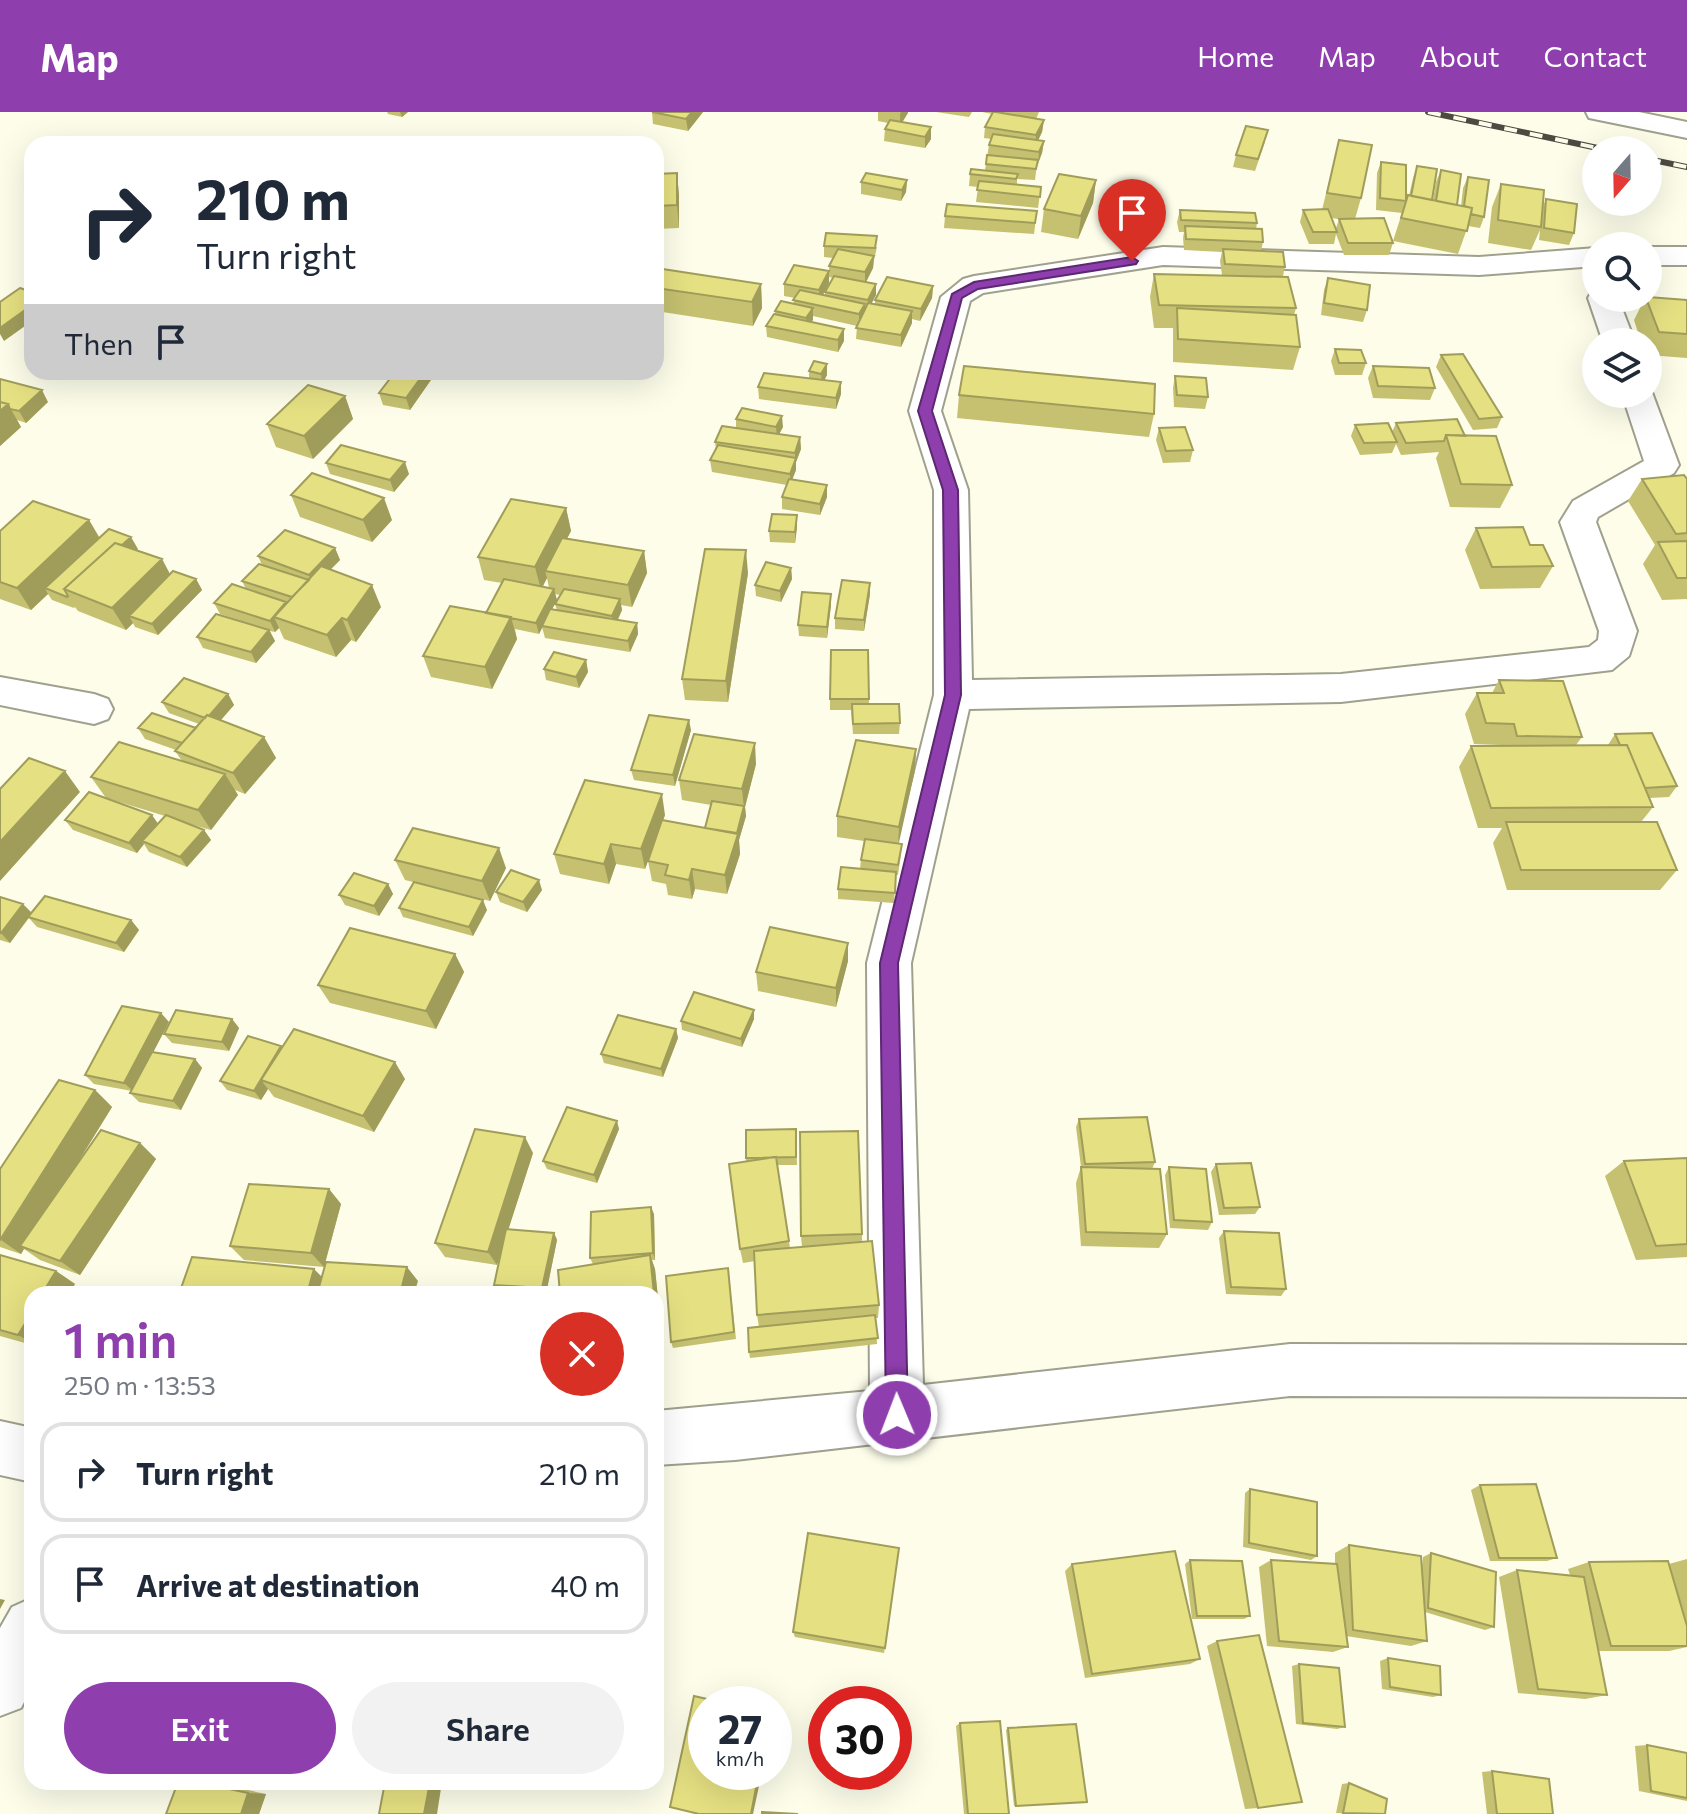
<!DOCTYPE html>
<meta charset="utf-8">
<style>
body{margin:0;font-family:Commissioner,sans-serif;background:#f2f2f3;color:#1f2937;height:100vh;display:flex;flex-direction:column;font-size:30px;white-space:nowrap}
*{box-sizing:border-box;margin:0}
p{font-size:26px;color:#747a83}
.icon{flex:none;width:44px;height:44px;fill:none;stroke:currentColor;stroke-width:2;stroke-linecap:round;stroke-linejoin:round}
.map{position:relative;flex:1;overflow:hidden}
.drawer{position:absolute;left:24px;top:1174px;width:640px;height:504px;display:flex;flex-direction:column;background:#fff;border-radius:24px;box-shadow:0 8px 32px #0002}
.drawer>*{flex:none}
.banner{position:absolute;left:24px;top:24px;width:640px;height:244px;border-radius:24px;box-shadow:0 8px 32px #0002;background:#fff;color:#1f2937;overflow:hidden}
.needle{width:52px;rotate:200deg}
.buttons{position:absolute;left:1582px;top:24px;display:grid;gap:16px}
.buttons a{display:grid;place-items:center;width:80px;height:80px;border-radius:50%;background:#fff;box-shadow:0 8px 32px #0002;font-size:40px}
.speed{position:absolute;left:688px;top:1574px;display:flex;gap:16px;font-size:40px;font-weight:700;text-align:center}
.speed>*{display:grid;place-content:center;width:104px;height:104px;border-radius:50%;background:#fff;box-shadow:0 8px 32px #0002;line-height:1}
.speed small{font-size:20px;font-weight:400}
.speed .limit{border:12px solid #d22;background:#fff;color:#111}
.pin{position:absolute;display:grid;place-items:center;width:68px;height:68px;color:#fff;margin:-82px -34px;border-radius:50% 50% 50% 0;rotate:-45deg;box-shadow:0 0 8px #0007}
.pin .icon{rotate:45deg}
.me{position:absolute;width:88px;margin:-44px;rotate:359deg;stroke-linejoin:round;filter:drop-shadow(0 0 6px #0008)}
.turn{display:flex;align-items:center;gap:28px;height:168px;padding:0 40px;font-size:36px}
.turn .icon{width:104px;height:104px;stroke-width:2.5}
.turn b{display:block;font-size:56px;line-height:68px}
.then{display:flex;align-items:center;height:76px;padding:0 40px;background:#0003;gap:16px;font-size:30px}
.round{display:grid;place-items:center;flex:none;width:84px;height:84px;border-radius:42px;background:#f2f2f3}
.head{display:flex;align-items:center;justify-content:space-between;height:136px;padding:0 40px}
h1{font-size:48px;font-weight:600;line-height:60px;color:#8e3ead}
.action{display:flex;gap:16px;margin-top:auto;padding:16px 40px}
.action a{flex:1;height:92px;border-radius:48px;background:#8e3ead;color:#fff;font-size:32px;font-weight:600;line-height:92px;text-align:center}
.action a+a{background:#f2f2f3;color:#1f2937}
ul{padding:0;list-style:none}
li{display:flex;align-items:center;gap:24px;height:100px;margin:0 16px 12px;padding:0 24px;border:4px solid #e0e1e3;border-radius:24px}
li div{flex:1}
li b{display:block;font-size:30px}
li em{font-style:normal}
header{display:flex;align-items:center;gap:48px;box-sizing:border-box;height:112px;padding:0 40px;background:#8e3ead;color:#fff}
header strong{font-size:38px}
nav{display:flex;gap:44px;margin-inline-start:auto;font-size:28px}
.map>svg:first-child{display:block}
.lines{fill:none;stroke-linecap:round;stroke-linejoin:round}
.minor-casing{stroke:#a0a08f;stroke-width:4}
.minor{fill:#fff;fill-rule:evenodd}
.rail-casing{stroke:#4b4b42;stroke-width:6}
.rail{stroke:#fdfdea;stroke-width:4;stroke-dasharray:13;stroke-linecap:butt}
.wall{fill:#c5c170;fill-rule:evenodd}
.shaded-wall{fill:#a09d5b}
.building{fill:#e5e082;stroke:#a09d5b;stroke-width:2}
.route{fill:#8e3ead;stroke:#5c2870;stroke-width:2}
</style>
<header>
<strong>Map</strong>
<nav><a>Home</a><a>Map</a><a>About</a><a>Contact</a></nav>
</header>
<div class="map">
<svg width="1687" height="1702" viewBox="0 0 1687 1702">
<rect width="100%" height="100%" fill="#fdfdea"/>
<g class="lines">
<defs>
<path id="minor" d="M1586,0H1639L1687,10V26L1589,6Z
M1163,135L1479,145L1596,136V154L1479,163L1163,153L983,181L970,189L941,299L968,378L972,568L1341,562L1589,535L1598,528L1599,519L1560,410L1573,389L1644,349L1622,282H1648L1650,275L1679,353L1674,361L1598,405L1596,410L1637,519L1629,544L1612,558L1341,590L969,597L911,851L923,1273L1290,1232L1687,1233V1285L1290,1284L735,1348L656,1353V1299L870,1279L867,851L934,583V378L909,299L941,185L963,167L974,164Z
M1648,135H1687V153H1648Z
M1592,179H1596V186H1618L1635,230H1603L1588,186Z
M0,565L94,582L108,587L113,597L108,607L94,612L0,593Z
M0,1309L32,1316V1370L0,1363Z
M32,1486V1574L21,1596L0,1604V1516L12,1495Z"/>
</defs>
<!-- minor casing -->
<use href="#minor" class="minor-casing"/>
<!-- minor -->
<use href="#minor" class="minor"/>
<defs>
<path id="rail" d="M1428,0L1607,38
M1648,47L1687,55"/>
</defs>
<!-- rail casing -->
<use href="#rail" class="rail-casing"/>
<!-- rail -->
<use href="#rail" class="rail"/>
</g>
<!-- wall -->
<path class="wall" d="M387,0H408L402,5L388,2Z
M652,0H703L688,19L653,12Z
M878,0H908L902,10L931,27L925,36L884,29L885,17L888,11L878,9Z
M936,0H972L969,5Z
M982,0H1039L1036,7L1044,8L1042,20L1038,28L1044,29L1042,41L1037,52L1035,68L1017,67V73L1041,75L1038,96L976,90L978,75L969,74L970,62L985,58L989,33L991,27L984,26L985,15L992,2Z
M1339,28L1361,86L1355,107L1393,131L1389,143H1344L1336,122L1334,132H1309L1300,110L1303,98H1322ZM1331,106L1339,107L1336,116Z
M1265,30L1255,59L1233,55L1236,43Z
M1381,50L1406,89L1409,84L1413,66L1417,54L1432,88H1433L1436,70L1441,58L1457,93L1461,94L1463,76L1468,65L1484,105L1480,116L1468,114L1458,142L1393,129L1402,101L1376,98L1377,61Z
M677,61L679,84V116L656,117V62Z
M907,68L906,80L901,89L861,82V70Z
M1096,68L1093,91L1078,127L1041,120L1044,97Z
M1501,72L1542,97L1546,87L1574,121L1569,133L1539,128L1540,118L1531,138L1488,131L1492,95Z
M1180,98L1257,111L1256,117L1263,130L1261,139L1285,155L1283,164L1296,196L1294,203L1300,235L1293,258L1173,250V216H1154L1150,185L1154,162L1222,163L1220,149L1222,140L1184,138L1183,126L1184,120H1179L1177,110Z
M1037,99L1034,122L944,116L945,104Z
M824,134L877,135L874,148L873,156L866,170L876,183L871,192H875V188L933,174L932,186L920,209L912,207V211L901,235L856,227L857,214L813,204L811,210L844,229L838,240L767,225L766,214L775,202V199L793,192L795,186L784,184V172L829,159V154L833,146L824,145ZM829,165L833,166L825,180V183H823L829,171Z
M656,156L761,172L762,196L753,214L656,199Z
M1328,166L1367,198L1363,210L1321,203L1324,178Z
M1645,186L1687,188V246L1648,243V230H1641L1634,208Z
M1335,237L1366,251L1362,263H1335L1331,249Z
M1441,243L1502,305L1497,316L1473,318L1436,255Z
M827,252V263L824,268L841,270V282L836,297L759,287L758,275L809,266V259Z
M1373,254L1435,276L1430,288L1373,286L1368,266Z
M395,260H431L433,265L410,298L383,293L379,281Z
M1175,264L1208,285L1205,297L1174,295L1173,276Z
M0,267L48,290L26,311L17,308L21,315L0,334Z
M959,283L1154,302L1149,325L957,306Z
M345,284L353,307L313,347L276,335L267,312Z
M736,307L783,315L779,322L800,325L801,337L796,350V358L792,368L827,373V385L820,403L782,397V385L787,373L712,360L710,348L716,338L715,330L736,316Z
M1396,311L1465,324L1512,373L1500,396L1450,395L1436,346L1439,340L1401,343L1396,332L1392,341L1360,343L1351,324L1355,313L1392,320Z
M1159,316L1193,338L1190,350L1163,351L1156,328Z
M326,351L409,362L394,380L330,362Z
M1642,367H1687V487L1662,488L1643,452L1655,433L1628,389Z
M291,383L392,408L372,430L300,405Z
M566,396L571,419L567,426L644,439L647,461L632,495L621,493L622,498L618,508L637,511L638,522L630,540L545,526L542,515L539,522L515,517L517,527L492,577L431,565L423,544L486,501L502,471L484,468L478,445ZM547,466L549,476L542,475ZM555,482L560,483L555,492L557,498L552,497L557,488Z
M797,403V415L795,431L770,430L769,419Z
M89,408L100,426L138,437L136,438L162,447L170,462L196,467L202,478L158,523L135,515L133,511L126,518L78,499L75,495L74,496L52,488L48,482L31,498L0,487V419Z
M1476,416L1553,454L1540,476L1480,477L1465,438Z
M335,436L340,448L330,458L381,495L356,530L351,528L336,545L284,527L279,516L275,520L270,519L275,529L256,551L203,536L197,525L250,512L220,502L214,491L246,477L242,469L262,453L258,444Z
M791,456L792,467L781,490L756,484L755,473Z
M748,461L728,590L685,588L682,567Z
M870,471V482L864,519L835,517V506Z
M831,493L827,526L799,524L798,513Z
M868,538L869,592L900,611L899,622H853L851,598H830V587Z
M586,548L588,560L579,576L546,568L544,557Z
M1499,568L1582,625L1576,633H1608L1615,622L1677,674L1669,685L1649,686L1653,695L1641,710L1677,758L1660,778H1507L1493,731L1502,716H1478L1459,655L1471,634H1501V633L1474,632L1465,602L1477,581H1492Z
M228,582L234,593L221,608L264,625L276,646L245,682L235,678L238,683L211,718L186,711L204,718L211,728L187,755L149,740L144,732L137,741L73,718L65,708L158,711L165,704L106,686L91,665L182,649L175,639L176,638L145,627L138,616H196L199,612L169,601L162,590Z
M691,618L675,674L634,668L631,658Z
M916,637L915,658L898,731L901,742L898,763H896L894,791L838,787V777L860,757L861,748L864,729L837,725V704Z
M756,652L745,695L746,704L739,728L740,742L727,782L695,777L692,787L668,783L666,772L652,769L648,749L645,757L616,752L609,772L560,762L554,742L665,703L663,708L705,716L711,693L682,688L679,668Z
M395,748L506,756L490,789L428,773L487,798L473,824L403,805L399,796L413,770L405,768Z
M388,772L393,782L379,804L345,793L339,783Z
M542,778L527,800L500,790L496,780Z
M0,785L31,801L131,808L139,818L124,840L37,815L29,806L10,831L0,828Z
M848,831V849L836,895L758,879L756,860Z
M455,842L464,860L436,917L330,891L318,873Z
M754,898V907L742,935L682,918L681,909Z
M232,907L239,916L229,939L172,931L164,922Z
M169,910L153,940L195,947L202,956L181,998L139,990L130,981L132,979L94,972L85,963Z
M676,917L678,926L663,965L604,951L601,942Z
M281,934L282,935L405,967L374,1020L274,985L268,977L261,988L227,978L220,969Z
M95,978L112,995L76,1053L140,1031L156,1047L80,1163L40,1148L24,1137L21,1142L0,1135V1057Z
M1079,1007L1155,1050L1152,1057L1167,1122L1159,1136L1081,1134L1076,1071L1081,1055L1076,1015Z
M619,1017L597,1071L547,1057L543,1049Z
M796,1017L797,1053H777L790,1136L802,1135L801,1124L862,1122V1130L879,1193L878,1206H876L877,1232L750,1246L749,1240L759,1215L757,1203L755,1149L743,1151L740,1137L746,1046Z
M533,1041L508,1117L554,1121L557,1128L546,1182L498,1179L494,1173L500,1143L497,1153L445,1145L435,1131Z
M1687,1046V1145L1636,1148L1605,1064L1624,1049Z
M1216,1052L1260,1095L1255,1102L1219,1103L1211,1060Z
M1169,1055L1212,1110L1208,1118L1170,1116L1165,1063Z
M329,1077L341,1092L324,1155L244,1148L230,1134Z
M654,1102L655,1148H652L655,1157L663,1234L656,1235V1182L593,1152L590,1146Z
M1224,1119L1286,1177L1281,1184L1226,1182L1219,1126Z
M0,1143L56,1159L75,1172L32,1182V1233L0,1224Z
M729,1163L736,1227L673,1236L671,1230Z
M1480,1373L1557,1446L1547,1449H1490L1471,1378Z
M1250,1377L1317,1444L1311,1448L1243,1435L1245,1381Z
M1349,1433L1422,1455L1423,1445L1431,1441L1494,1515L1485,1518L1425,1500L1427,1529L1411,1534L1346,1524L1348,1535L1333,1540L1267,1534L1259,1455L1271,1448L1335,1452V1441Z
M1687,1447V1535L1669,1539H1598L1607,1583L1585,1587L1518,1581L1499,1465L1517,1458L1570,1463L1568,1457L1589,1450L1669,1452Z
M1190,1448L1250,1504L1244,1507H1192L1185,1452Z
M1072,1452L1200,1547L1190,1552L1085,1566L1065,1459Z
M793,1520L885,1536L884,1541L795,1525Z
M1217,1529L1258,1696L1245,1697L1207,1534Z
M1388,1546L1441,1583L1433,1585L1382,1577L1380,1549Z
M1299,1552L1345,1615L1337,1617L1296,1612L1292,1554Z
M960,1611L1009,1702H964L956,1614Z
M1008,1616L1087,1690L1014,1694L1006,1618Z
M1647,1633L1687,1641V1689L1639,1679L1635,1634Z
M1492,1659L1553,1702H1487L1482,1660Z
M178,1670H211L266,1682L259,1702H166Z
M1349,1671L1385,1702L1336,1701L1342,1672Z"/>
<!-- shaded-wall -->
<path class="shaded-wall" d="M400,0H408L402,5Z
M692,0H703L688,19L686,7Z
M901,0H908V1L900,14V2Z
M1044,8L1042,20L1035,35L1036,23Z
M931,15V27L925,36V25Z
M1044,29L1042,41L1038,52L1039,40Z
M677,61L679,84V116L677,93Z
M907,68L906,80L901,89L902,78Z
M1096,68L1093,91L1078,127L1081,104Z
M874,144L873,156L865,172V160Z
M829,159V171L819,190V178Z
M761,172L762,196L753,214L752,190Z
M876,172V183L867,200L868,188Z
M933,174L932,186L920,209L921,197Z
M865,192V203L859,214V202Z
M32,193V209L4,229L0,222V216Z
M813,196V208L807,217L806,206Z
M912,199V211L901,235V223Z
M844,217V229L838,240V228Z
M827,252V263L822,273L821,262Z
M425,260H431L433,265L410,298L406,286Z
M841,270V282L836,297V286Z
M42,278L48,290L26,311L19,299Z
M345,284L353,307L313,347L304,324Z
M8,292L21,315L0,334V299Z
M782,304L783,315L777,326L776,315Z
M800,325L801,337L796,350V358L790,373V362L795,349V341Z
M405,350L409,362L394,380L390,368Z
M827,373V385L820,403V392Z
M384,386L392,408L372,430L363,408Z
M566,396L571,419L550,460L545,459L547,466L541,478L535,455Z
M797,403V415L795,431V420Z
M89,408L102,431L45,476L48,482L31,498L17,476Z
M131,425L138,437L86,485L72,480Z
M335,436L340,448L316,472H313L309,463Z
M746,438L748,461L728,590L726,569Z
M644,439L647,461L632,495L628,473Z
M162,447L174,470L129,504L133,511L126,518L112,496Z
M791,456L792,467L781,490L780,479Z
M196,467L202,478L158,523L152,512Z
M870,471V482L864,519V508Z
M372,473L381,495L356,530L347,508Z
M554,477L557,488L539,522L536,511Z
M831,482V493L827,526V515Z
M620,487L622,498L614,515L612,504Z
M274,505L279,516L275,520L270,509Z
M511,505L517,527L492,577L485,555Z
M342,506L351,528L336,545L327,523Z
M637,511L638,522L630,540L628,529Z
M269,518L275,529L256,551L251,540Z
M586,548L588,560L579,576L576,565Z
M228,582L234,593L213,617L207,606Z
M689,608L691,618L675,674L673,663Z
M264,625L276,646L245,682L233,661Z
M755,631L756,652L745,695L746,704L739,728L740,742L727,782L725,763L744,697L742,677Z
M916,637L915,658L898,735L899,715Z
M65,659L80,680L0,769V730Z
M225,662L238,683L211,718L198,698Z
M662,682L665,703L645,757L641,737Z
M152,703L159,713L142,729L144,732L137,741L129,731Z
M204,718L211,728L187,755L180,745Z
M611,732L616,752L609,772L604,752Z
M499,736L506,756L490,789L482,769Z
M692,757L695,777L692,787L689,768Z
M539,768L542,778L527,800L523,790Z
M388,772L393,782L379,804L374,794Z
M483,788L487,798L473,824L469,815Z
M23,792L32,801L10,831L1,821Z
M131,808L139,818L124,840L116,831Z
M848,831V849L836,895V876Z
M455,842L464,860L436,917L426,899Z
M754,898V907L742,935L741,927Z
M161,901L169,910L133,979L124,971Z
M232,907L239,916L229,939L222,930Z
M676,917L678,926L663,965L661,957Z
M281,934L288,943L261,968L268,977L261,988L254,979Z
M195,947L202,956L181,998L173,989Z
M395,950L405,967L374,1020L363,1004Z
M95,978L112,995L25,1136L20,1134L24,1137L21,1142L1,1128Z
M617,1009L619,1017L597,1071L594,1063Z
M525,1025L533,1041L497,1153L488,1140Z
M140,1031L156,1047L80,1163L60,1149Z
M329,1077L341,1092L324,1155L311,1141Z
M651,1095L654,1102L655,1148L653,1141Z
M554,1121L557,1128L546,1182H543L542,1176Z
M650,1143L655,1157L663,1234L658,1222L656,1202V1182H654Z
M407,1155L418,1169L414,1182H400Z
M314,1157L327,1170L324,1182H307Z
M56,1159L75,1172L70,1182H42Z
M32,1200V1231L18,1223Z
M0,1487L5,1488L0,1497Z
M759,1660H762L753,1702H751Z
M371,1670H385L384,1675L370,1674Z
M430,1670H442L437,1702H424Z
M248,1681L266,1682L259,1702H241Z"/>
<!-- building -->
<path class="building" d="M652,0H692L686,7Z
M993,0H996L1044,8L1036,23L985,15Z
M890,8L931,15L925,25L885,17Z
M1246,14L1268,18L1258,47L1236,43Z
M993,22L1044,29L1039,40L989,33Z
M1339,28L1372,33L1361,86L1327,81Z
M987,43L1038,48L1036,57L986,52Z
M1381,50L1406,53V89L1380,86Z
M1417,54L1437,57L1432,88L1411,84Z
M971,57L1018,62L1016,67L970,62Z
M1441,58L1461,62L1457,93L1436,89Z
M677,61V93L656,94V62Z
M866,61L907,68L902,78L861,70Z
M1059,62L1096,68L1081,104L1044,97Z
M1468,65L1489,68L1484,105L1471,102L1472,96L1464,94Z
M979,69L1041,75L1040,85L977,78Z
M1501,72L1544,78L1541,115L1498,108Z
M1408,83L1472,96L1467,119L1401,106Z
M1546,87L1577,92L1574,121L1544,116Z
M947,92L1037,99L1035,111L945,104Z
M1328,97L1337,120H1313L1303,98Z
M1180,98L1255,101L1257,111L1181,108Z
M1384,106L1393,131H1348L1339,107Z
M1185,114L1262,117L1263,130L1186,127Z
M826,121L877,124L875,136L824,134Z
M838,137L874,144L865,160L829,154Z
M1223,137L1283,140L1285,155L1225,152Z
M794,153L829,159L819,178L784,172Z
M656,156L761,172L752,190L656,176Z
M1154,162L1288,165L1296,196L1159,193Z
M834,164L876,172L868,188L825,180Z
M887,165L933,174L921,197L875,188Z
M1328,166L1370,173L1367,198L1324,191Z
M20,176L32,180V193L0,216V190Z
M800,178L865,192L859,202L793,188Z
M1648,185L1687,188V222L1659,220L1646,186Z
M781,189L813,196L806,206L775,199Z
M868,191L912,199L901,223L856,216Z
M1177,196L1296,203L1300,235L1178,227Z
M774,202L844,217L838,228L766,214Z
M1335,237L1361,238L1366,251H1339Z
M1463,242L1502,305L1479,307L1441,243Z
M814,249L827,252L821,262L809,259Z
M964,254L1155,272L1154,302L959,283Z
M1373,254L1429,256L1435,276L1378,274Z
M395,260H425L406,286L379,281Z
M764,261L841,270L836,286L758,275Z
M1175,264L1206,266L1208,285L1177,283Z
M0,267L42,278L19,299L10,297L8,292L0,290Z
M308,273L345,284L304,324L267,312Z
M0,290L8,292L0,299Z
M742,296L782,304L776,315L736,307Z
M1457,307L1465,324L1446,323L1444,329L1406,331L1396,311Z
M1388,311L1397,330L1364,331L1355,313Z
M722,314L800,325L795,341L715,330Z
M1185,315L1193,338L1166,339L1159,316Z
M1446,323L1496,324L1512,373L1461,372Z
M341,333L405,350L390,368L326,351Z
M718,333L796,346L790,362L710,348Z
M312,361L384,386L363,408L291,383Z
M1684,363L1687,367V421L1676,422L1642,367Z
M789,367L827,373L820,392L782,385Z
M511,387L566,396L535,455L478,445Z
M33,389L89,408L17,476L0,470V419Z
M772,402L797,403L795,420L769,419Z
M1523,415L1530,433H1543L1553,454L1492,455L1476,416Z
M109,417L131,425L122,433L115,431L64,477L68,484L67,485L45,476Z
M285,418L335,436L309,463L258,444Z
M562,426L644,439L628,473L545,459Z
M1687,429V466H1677L1658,430Z
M115,431L162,447L112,496L64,477Z
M705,437L746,438L726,569L682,567Z
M766,450L791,456L780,479L755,473Z
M259,452L309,468L292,485L242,469Z
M321,454L372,473L347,508L342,506L327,523L274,505Z
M173,459L196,467L152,512L129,504Z
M504,467L554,477L536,511L486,501Z
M842,468L870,471L864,508L835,506Z
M232,472L286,490L270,509L214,491Z
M564,477L620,487L612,504L555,492Z
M802,480L831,482L827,515L798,513Z
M450,494L511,505L485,555L423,544Z
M550,497L637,511L628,529L542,514Z
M216,502L269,518L251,540L197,525Z
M831,538H868L869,587H830Z
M554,540L586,548L576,565L544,557Z
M184,566L228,582L209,604L207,603L205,606L162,590Z
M1499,568L1563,569L1582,625L1517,624L1514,612L1486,611L1477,581H1504Z
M852,592H899L900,611L853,612Z
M152,601L196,616L182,631L138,616Z
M207,603L264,625L233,661L175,639Z
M649,603L689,608L673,663L631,658Z
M1652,621L1677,674L1645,676L1627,633H1620L1615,622Z
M694,622L755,631L742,677L679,668Z
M856,628L916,637L899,715L837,704Z
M119,630L225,662L198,698L91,665Z
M1627,633L1653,695L1491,696L1471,634Z
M29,646L65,659L0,730V677Z
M585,668L662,682L641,737L611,732L604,752L554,742Z
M89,680L152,703L129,731L65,708Z
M712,689L744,694L737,721L705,716Z
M166,703L204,718L180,745L142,729Z
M662,708L738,722L725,763L692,757L689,768L665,763L668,753L648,749Z
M1506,710H1657L1677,758H1521Z
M413,716L499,736L482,769L395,748Z
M865,727L902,732L898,753L861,748Z
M841,755L896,760L895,781L838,777Z
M511,758L539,768L523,790L496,780Z
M354,761L388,772L374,794L339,783Z
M414,770L483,788L469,815L399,796Z
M45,784L131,808L116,831L28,805Z
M0,785L23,792L1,821H0Z
M770,815L848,831L836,876L756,860Z
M350,816L455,842L426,899L318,873Z
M694,880L754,898L741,927L681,909Z
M122,894L161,901L124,971L85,963Z
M176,898L232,907L222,930L164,922Z
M618,903L676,917L661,957L601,942Z
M294,917L395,950L363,1004L261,968Z
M248,924L281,934L254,979L220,969Z
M152,940L195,947L173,989L130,981Z
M59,968L95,978L0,1128V1057Z
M567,995L617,1009L594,1063L543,1049Z
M1147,1005L1155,1050L1085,1052L1079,1007Z
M475,1017L525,1025L488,1140L435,1131Z
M796,1017V1045L746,1046V1018Z
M101,1018L140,1031L60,1149L20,1134Z
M858,1019L862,1122L801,1124L800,1020Z
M776,1045L789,1129L740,1137L729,1052Z
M1687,1046V1132L1656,1134L1624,1049Z
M1251,1051L1260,1095L1224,1096L1216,1052Z
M1081,1055L1160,1057L1167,1122L1086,1120Z
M1169,1055L1206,1057L1212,1110L1174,1108Z
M249,1072L329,1077L311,1141L230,1134Z
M651,1095L653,1141L590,1146L591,1100Z
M506,1117L554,1121L542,1176L494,1173Z
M1224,1119L1279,1121L1286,1177L1231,1175Z
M872,1129L879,1193L757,1203L754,1139Z
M0,1143L56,1159L42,1182H32V1200L18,1223L0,1218Z
M650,1143L654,1182H560L558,1158Z
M192,1145L314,1157L307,1182H179Z
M326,1150L407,1155L400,1182H317Z
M728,1156L734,1220L671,1230L666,1164Z
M543,1177V1182H487Z
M875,1203L878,1226L749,1240L748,1216Z
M1536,1372L1557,1446H1499L1480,1373Z
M1250,1377L1317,1390V1444L1249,1431Z
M808,1421L899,1436L885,1536L793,1520Z
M1349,1433L1421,1444L1427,1529L1353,1518Z
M1175,1439L1200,1547L1092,1562L1072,1452Z
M1431,1441L1496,1460L1494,1515L1428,1496Z
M1190,1448L1242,1449L1250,1504H1197Z
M1271,1448L1337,1452L1348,1535L1279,1529Z
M1668,1449L1687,1514V1534H1611L1589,1450Z
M1517,1458L1584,1465L1607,1583L1538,1577Z
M1259,1523L1302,1690L1258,1696L1217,1529Z
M1388,1546L1440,1554L1441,1583L1390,1575Z
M1299,1552L1339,1556L1345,1615L1303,1611Z
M694,1584L729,1592H706V1660H759L751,1702H699L670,1695Z
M1000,1609L1009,1702H968L960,1611Z
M1076,1612L1087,1690L1016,1694L1008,1616Z
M1647,1633L1687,1641V1686L1651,1679Z
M1492,1659L1549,1667L1553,1702H1497Z
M178,1670H197L248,1681L241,1702H166Z
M342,1670H371L370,1674Z
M385,1670H430L424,1702H379Z
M1349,1671L1387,1687L1385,1702L1343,1701Z
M762,1700L798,1702H762Z"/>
<!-- route -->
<path class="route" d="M1132,145L1138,149L1136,152L978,177L962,186L932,299L958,378L961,583L898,851L908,1303L904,1311L897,1314L889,1311L886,1303L880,851L945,583L943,378L918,299L952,182L974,170Z"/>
</svg>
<div class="buttons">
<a><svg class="needle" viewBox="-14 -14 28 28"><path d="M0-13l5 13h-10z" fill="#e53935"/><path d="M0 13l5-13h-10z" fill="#747a83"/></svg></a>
<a><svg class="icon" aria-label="search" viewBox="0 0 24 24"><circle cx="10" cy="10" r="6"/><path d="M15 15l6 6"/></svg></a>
<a><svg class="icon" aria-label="layers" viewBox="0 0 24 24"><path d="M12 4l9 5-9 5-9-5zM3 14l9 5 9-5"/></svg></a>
</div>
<div class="speed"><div>27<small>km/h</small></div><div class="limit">30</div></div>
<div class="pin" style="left:1132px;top:149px;background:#d93025"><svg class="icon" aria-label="arrive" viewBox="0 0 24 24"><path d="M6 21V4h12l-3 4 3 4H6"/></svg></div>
<svg class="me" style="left:897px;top:1303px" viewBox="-20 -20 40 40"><circle r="17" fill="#8e3ead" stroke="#fff" stroke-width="3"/><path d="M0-11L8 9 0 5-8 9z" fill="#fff"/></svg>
<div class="banner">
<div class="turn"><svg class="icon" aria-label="right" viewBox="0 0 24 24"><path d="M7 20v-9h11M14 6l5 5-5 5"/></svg><div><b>210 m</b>Turn right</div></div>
<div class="then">Then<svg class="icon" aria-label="arrive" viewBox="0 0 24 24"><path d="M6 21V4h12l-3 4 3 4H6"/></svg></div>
</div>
<section class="drawer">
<div class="head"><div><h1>1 min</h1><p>250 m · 13:53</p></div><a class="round" style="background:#d93025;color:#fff"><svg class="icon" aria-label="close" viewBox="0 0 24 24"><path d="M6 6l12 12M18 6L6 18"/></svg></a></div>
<ul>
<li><svg class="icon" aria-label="right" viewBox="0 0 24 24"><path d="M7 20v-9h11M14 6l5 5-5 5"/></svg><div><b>Turn right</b></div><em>210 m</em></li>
<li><svg class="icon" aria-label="arrive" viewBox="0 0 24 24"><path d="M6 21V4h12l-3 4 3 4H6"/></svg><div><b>Arrive at destination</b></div><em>40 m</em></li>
</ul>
<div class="action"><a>Exit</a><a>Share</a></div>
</section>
</div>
